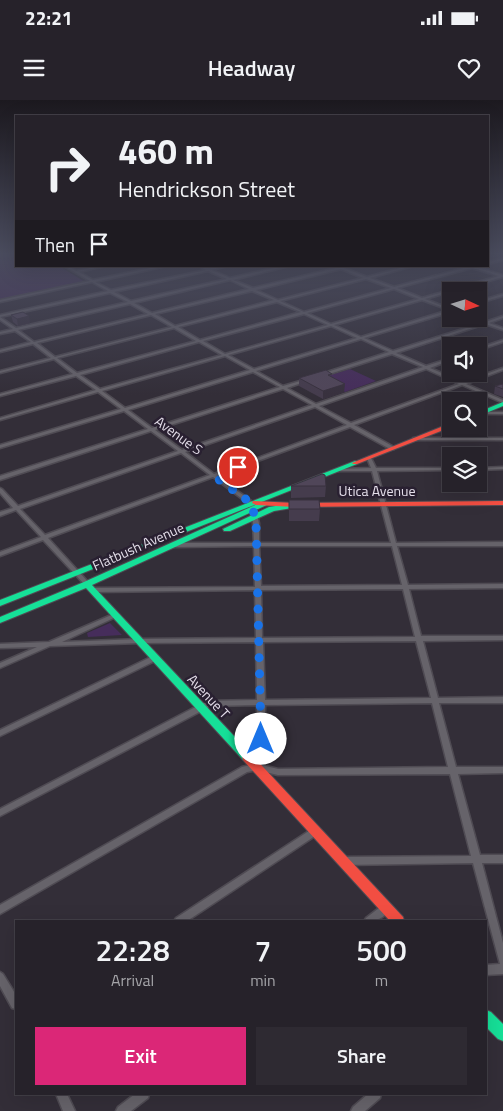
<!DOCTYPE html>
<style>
body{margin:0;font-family:"Titillium Web",sans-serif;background:#2e2a32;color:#f1f3f6;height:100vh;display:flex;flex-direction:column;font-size:19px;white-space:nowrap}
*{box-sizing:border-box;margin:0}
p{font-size:16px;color:#a4a4a8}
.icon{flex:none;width:28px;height:28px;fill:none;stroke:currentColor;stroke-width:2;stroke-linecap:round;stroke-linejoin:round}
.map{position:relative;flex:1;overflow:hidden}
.drawer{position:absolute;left:15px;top:820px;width:472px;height:175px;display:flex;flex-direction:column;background:#26222a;border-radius:0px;box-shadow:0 5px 20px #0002,0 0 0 1px #423f47}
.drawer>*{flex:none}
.hud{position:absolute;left:15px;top:15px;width:474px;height:152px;border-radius:0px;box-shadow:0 5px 20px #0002,0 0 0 1px #423f47;background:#26222a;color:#f1f3f6;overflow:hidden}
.needle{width:32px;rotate:94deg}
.tools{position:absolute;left:442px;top:182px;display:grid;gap:10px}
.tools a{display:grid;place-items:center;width:45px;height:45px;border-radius:0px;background:#26222a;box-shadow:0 5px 20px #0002,0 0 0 1px #423f47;font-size:25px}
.pin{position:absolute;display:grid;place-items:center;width:42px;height:42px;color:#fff;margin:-21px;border:2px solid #fff;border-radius:50%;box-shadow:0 1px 5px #0007}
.me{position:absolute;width:55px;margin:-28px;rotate:0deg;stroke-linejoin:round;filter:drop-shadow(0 0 4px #0008)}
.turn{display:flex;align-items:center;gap:18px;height:105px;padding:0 20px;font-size:22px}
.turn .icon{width:65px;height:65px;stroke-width:2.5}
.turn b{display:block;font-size:35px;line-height:42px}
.then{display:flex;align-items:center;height:48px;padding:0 20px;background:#0003;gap:10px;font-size:19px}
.eta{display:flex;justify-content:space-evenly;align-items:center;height:85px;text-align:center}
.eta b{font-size:30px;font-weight:600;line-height:35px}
.button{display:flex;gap:10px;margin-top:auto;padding:10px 20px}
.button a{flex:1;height:58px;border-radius:0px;background:#db2777;color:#fff;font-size:20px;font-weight:600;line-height:58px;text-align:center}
.button a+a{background:#2e2a32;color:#f1f3f6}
.status{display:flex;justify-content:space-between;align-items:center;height:35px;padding:0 25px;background:#26222a;direction:ltr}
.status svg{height:14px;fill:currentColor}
header{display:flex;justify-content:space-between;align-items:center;height:65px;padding:0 20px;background:#26222a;font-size:22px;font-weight:600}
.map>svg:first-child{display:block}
.green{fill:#462d5b}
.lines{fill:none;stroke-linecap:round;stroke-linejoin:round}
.street-casing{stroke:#4f4b53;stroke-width:3}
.fast-casing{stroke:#4f4b53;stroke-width:2}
.jam-casing{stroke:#4f4b53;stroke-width:2}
.street{fill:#66636a;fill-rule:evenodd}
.fast{fill:#16e098;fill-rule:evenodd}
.jam{fill:#f24e42;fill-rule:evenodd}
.wall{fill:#453c4d}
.shaded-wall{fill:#38313e}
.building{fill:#504659;stroke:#38313e}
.route{stroke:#1a73e8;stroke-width:9;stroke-dasharray:0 16.2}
.labels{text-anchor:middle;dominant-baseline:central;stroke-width:5;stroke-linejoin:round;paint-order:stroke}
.street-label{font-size:14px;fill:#e4deea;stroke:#292031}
</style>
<div class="status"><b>22:21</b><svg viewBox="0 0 49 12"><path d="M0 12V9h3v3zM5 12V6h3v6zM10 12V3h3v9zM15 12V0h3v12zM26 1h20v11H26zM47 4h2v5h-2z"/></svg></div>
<header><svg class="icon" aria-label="menu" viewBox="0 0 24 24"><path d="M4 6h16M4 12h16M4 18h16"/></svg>Headway<svg class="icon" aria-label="heart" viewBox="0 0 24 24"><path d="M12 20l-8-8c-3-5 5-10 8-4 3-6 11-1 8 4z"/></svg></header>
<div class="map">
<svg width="503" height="1011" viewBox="0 0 503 1011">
<rect width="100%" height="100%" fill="#332e38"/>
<!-- green -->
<path class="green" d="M0,154H16V166H59L85,182L0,200Z
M350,269L376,281L345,292L324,277Z
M110,523L122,535L88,537L87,533Z"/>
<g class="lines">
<defs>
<path id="street" d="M503,158V160L488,164V162Z
M64,166H68L76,171L99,166H105L79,172L93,180L160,166H166L95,182L111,190L206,170L199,166C203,166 207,169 211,168C216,168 222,166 227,166L212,170L230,178L283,166H289L233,180L253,188L344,166H350L344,168L367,177L408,166H413L370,178L394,187L471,166H477L475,167L503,175V177L425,199L451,209V212L364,238L393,251L482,223L473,219H478L485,222L503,216V218L489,223L503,228V230L485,224L396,253L426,266L451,258V260L430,268L463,282L503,268V270L466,284L503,300V303L462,285L354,325L394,347V349H390L350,327L217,376L254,403L259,423V443H391L372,371H338V369L371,368L367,358L369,357L371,358L376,368H451V370L377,371L396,443L503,442V446H397L408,485L503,484V488L409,489L421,536H503V540L423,541L438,598L503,597V603H439L456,667H503V673L458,674L480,755H503V763H482L503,843V874L486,875V865L500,864L473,763L343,765L340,764L339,761L340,758L343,757L471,756L450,674L278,675L257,670L247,672L0,814V805L242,667L254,664L257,655V605L211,606L0,716V709L207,601L257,600L256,542L140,543L50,546L0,568V563L37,547L0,548V544L49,542L116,513L118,514L119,515L118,516L62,542L140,539L256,538L255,490L93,492L90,490L93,488L255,487L254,446L174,447L171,445L174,443H254L253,423L249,404L213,377L48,438L89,483L90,484L89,485H85L43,440L0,456V452L41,437L16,410L0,416V412L13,408L0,393V388L2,389L18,406L178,351L151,331L0,380V376L148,329L124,311L0,348V345L121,309L98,292L0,320V318L96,290L76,276L0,296V294L73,274L54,259L0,273V271L51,258L33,244L0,252V250L31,242L15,231L0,234V232L13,229L0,220V215L108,191L92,182L0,202V200L90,181ZM472,168L499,176L422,198L397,188ZM341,169L363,178L278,200L256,190ZM208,171L227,179L131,201L114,192ZM366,179L391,188L304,212L280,201ZM230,180L249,189L152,213L134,203ZM394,189L419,199L331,224L307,213ZM252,191L274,200L175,226L155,214ZM110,193L128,202L16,228L0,217ZM422,200L449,210L361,237L334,225ZM277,202L301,212L200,240L178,227ZM130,204L148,214L34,242L18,230ZM304,214L328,225L225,254L203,241ZM151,215L172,227L55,257L37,243ZM331,226L357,238L254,269L228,255ZM174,228L196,241L77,273L57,258ZM361,239L389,252L321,274V276H323L392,254L423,267L316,304L287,288L307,281V279L283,286L256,271ZM199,242L222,255L100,289L80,275ZM225,256L250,270L125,308L102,291ZM426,269L459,284L351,323L319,306ZM253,272L280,287L152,328L128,310ZM283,289L312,305L182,350L155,330ZM315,307L347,325L214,374L185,352ZM181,353L210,375L45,435L20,409ZM259,446H392L402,485L261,486ZM403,489L415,537L262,538L261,490ZM416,541L431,598L265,600L263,542ZM432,603L448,667L278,669L262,665L265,655V605Z
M503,194V196L479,203V201Z
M503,240V242L479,250V248Z
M479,312H503V314H479Z
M413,338H503V340H415L413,339Z
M503,367V369L479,370V368Z
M153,556H157L158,558L157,560L0,636V630Z
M315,727L318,728L319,731L318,734L187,821H174L176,818Z
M386,804L389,805L391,808C384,819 376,821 364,821L366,818L383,805Z
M0,872L3,874L16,895V909L12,908L0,886Z
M56,994H67L75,1011H63Z
M135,994H149L148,998L131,1011H116L118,1007Z
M368,994H381L380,998L365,1011H351L353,1007Z"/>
<path id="fast" d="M503,302V306L479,316V312Z
M355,361L357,362V364L0,506V500Z
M262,402H265L269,404L92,485L251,654L252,657L251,660L247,661L243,660L86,488L0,523V517L84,482Z
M295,403H298V407L274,411L230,431H224L223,429L269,407Z
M486,910L491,912L503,924V941L498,939L486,927Z"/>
<path id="jam" d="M451,323V327L357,364H353L352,363Z
M253,401L295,403L503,401V405L295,407L256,405L252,403Z
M247,653L251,654L403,817L404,821H390L243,660L242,657L243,654Z"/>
</defs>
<!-- street casing -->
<use href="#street" class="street-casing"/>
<!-- fast casing -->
<use href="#fast" class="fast-casing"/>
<!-- jam casing -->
<use href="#jam" class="jam-casing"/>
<!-- street -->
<use href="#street" class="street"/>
<!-- fast -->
<use href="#fast" class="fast"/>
<!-- jam -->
<use href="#jam" class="jam"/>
</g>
<!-- wall -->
<path class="wall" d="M11,215L30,223L18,226L13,222Z
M299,278H332L344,292L323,299L299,286Z
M503,284V297L494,294L495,286Z
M291,386H326L325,397L291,398Z
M289,400L320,409L319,421H289Z"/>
<!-- shaded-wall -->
<path class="shaded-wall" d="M29,216L30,223L18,226L17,219Z
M345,284L344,292L323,299V291Z"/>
<!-- building -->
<path class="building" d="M23,212L29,216L17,219L11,215Z
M326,270L332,274L328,275L345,284L323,291L299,278Z
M503,284V289L495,286Z
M322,374L325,375L326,386H291Z
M289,400H319L320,409H289Z"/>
<!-- sky -->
<linearGradient id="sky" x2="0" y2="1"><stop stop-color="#1c191f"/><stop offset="0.52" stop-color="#4a4c5e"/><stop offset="1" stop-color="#4a4c5e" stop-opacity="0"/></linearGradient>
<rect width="503" height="295" fill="url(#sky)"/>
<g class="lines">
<!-- route -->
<path class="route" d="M238,367L214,376L251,403L256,421L261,639"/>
</g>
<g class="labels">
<!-- street labels -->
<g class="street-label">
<text transform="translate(179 335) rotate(36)">Avenue S</text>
<text x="377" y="390">Utica Avenue</text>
<text transform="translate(138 446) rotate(-24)">Flatbush Avenue</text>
<text transform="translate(209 596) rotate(47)">Avenue T</text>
</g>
</g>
</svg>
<div class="tools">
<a><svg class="needle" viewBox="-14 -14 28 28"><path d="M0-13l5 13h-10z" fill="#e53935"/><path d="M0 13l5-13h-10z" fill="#a4a4a8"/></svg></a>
<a><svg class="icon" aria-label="sound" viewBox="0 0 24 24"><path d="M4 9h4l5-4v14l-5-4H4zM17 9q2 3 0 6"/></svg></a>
<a><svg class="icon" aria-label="search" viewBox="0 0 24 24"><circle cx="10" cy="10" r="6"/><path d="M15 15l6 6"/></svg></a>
<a><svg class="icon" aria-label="layers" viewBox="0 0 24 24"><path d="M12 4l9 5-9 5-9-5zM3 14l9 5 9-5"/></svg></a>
</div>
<div class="pin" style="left:238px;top:367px;background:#d93025"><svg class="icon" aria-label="arrive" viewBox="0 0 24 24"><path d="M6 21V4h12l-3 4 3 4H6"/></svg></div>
<svg class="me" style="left:261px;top:639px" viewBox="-20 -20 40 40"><circle r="19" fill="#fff"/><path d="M0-13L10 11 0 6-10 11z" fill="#1a73e8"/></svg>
<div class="hud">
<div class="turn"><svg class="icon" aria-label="right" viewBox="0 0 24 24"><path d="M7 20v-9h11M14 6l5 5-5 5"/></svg><div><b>460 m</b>Hendrickson Street</div></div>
<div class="then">Then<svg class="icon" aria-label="arrive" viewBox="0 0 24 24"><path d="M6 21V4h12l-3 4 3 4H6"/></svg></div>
</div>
<section class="drawer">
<div class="eta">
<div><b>22:28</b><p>Arrival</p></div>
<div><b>7</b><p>min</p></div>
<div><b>500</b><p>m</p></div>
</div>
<div class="button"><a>Exit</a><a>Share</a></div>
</section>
</div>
